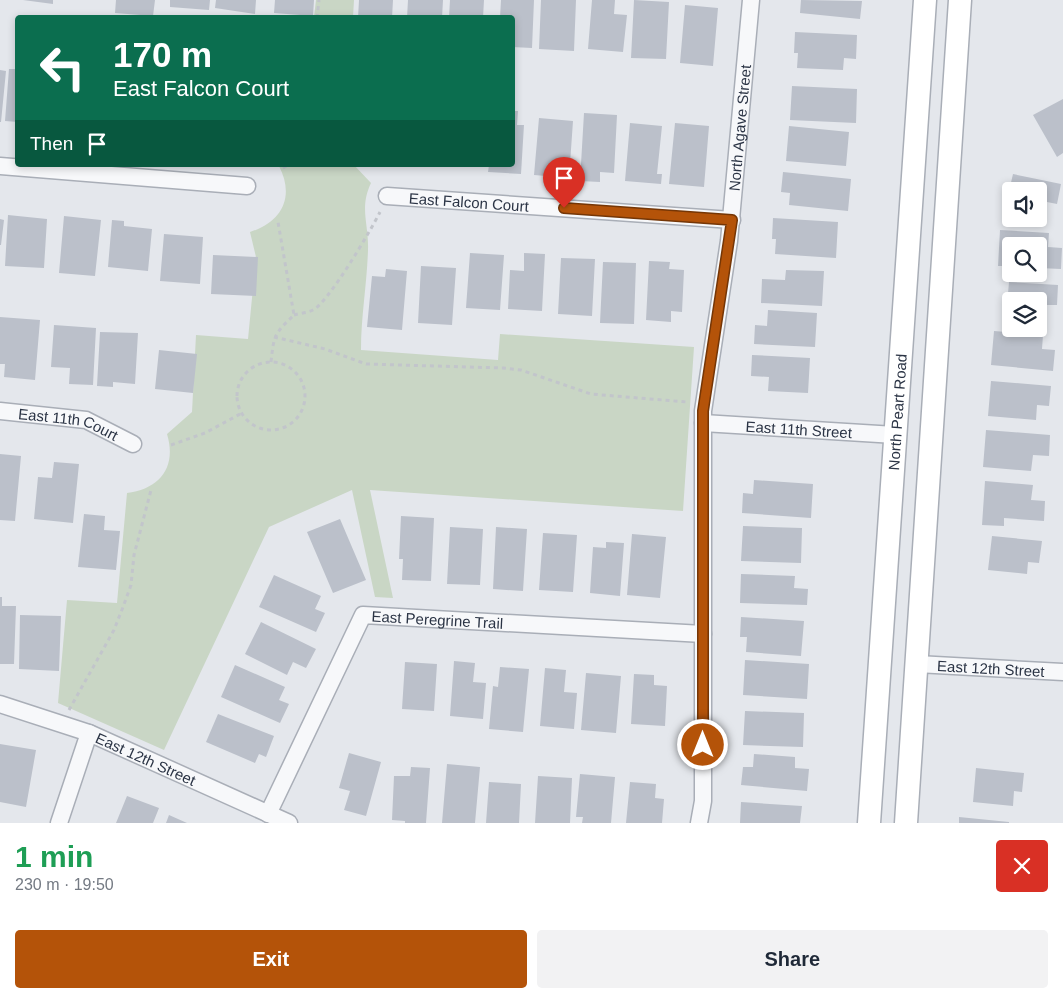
<!DOCTYPE html>
<meta charset="utf-8">
<style>
body{margin:0;font-family:Helvetica,sans-serif;background:#f2f2f3;color:#1f2937;height:100vh;display:flex;flex-direction:column;font-size:19px;white-space:nowrap}
*{box-sizing:border-box;margin:0}
p{font-size:16px;color:#747a83}
.icon{flex:none;width:28px;height:28px;fill:none;stroke:currentColor;stroke-width:2;stroke-linecap:round;stroke-linejoin:round}
.map{position:relative;height:823px;overflow:hidden}
.side{display:flex;flex-direction:column;background:#fff;flex:1}
.side>*{flex:none}
.hud{position:absolute;left:15px;top:15px;width:500px;height:152px;border-radius:5px;box-shadow:0 2px 8px #0003;background:#0b6e4f;color:#fff;overflow:hidden}
.controls{position:absolute;left:1002px;top:182px;display:grid;gap:10px}
.controls a{display:grid;place-items:center;width:45px;height:45px;border-radius:5px;background:#fff;box-shadow:0 2px 8px #0003;font-size:25px}
.pin{position:absolute;display:grid;place-items:center;width:42px;height:42px;color:#fff;margin:-51px -21px;border-radius:50% 50% 50% 0;rotate:-45deg;box-shadow:0 0 5px #0007}
.pin .icon{rotate:45deg}
.me{position:absolute;width:55px;margin:-28px;rotate:0deg;stroke-linejoin:round;filter:drop-shadow(0 0 4px #0008)}
.turn{display:flex;align-items:center;gap:18px;height:105px;padding:0 15px;font-size:22px}
.turn .icon{width:65px;height:65px;stroke-width:2.5}
.turn b{display:block;font-size:35px;line-height:42px}
.then{display:flex;align-items:center;height:48px;padding:0 15px;background:#0003;gap:10px;font-size:19px}
.round{display:grid;place-items:center;flex:none;width:52px;height:52px;border-radius:5px;background:#f2f2f3}
.headline{display:flex;align-items:center;justify-content:space-between;height:85px;padding:0 15px}
h1{font-size:30px;font-weight:600;line-height:38px;color:#1e9e55}
.primary-button{display:flex;gap:10px;margin-top:auto;padding:10px 15px}
.primary-button a{flex:1;height:58px;border-radius:5px;background:#b45309;color:#fff;font-size:20px;font-weight:600;line-height:58px;text-align:center}
.primary-button a+a{background:#f2f2f3;color:#1f2937}
.map>svg:first-child{display:block}
.green{fill:#c9d6c5}
.building{fill:#bbc0ca}
.lines{fill:none;stroke-linecap:round;stroke-linejoin:round}
.street-casing{stroke:#a9aeb7;stroke-width:19}
.secondary-casing{stroke:#a9aeb7;stroke-width:25}
.path{stroke:#c2c5cb;stroke-width:3;stroke-dasharray:4 4;stroke-linecap:butt}
.street{stroke:#f7f8fa;stroke-width:16}
.secondary{stroke:#fff;stroke-width:22}
.route-casing{stroke:#753606;stroke-width:12}
.route{stroke:#b45309;stroke-width:9}
.labels{text-anchor:middle;dominant-baseline:central;stroke-width:4.5;stroke-linejoin:round;paint-order:stroke}
.street-label{font-size:15px;fill:#2b3445;stroke:#f4f6f9}
</style>
<div class="map">
<svg width="1063" height="823" viewBox="0 0 1063 823">
<rect width="100%" height="100%" fill="#e4e7ec"/>
<!-- green -->
<path class="green" d="M316,0H354L353,17H314Z
M281,165H354L371,183C359,208 369,224 368,250C367,283 361,317 361,350L498,360L500,334L694,347L683,511L370,490L393,598L375,597L352,490L269,527L164,750L58,703L67,600L117,603L127,493C160,489 177,467 167,434L192,412L196,335L248,339L256,257L250,232C282,222 295,197 279,166Z"/>
<!-- building -->
<path class="building" d="M23,0H53V4Z
M116,0H155L153,16L115,13Z
M170,0H210L209,10L170,7Z
M216,0H256L255,14L215,8Z
M275,0H314L313,16L274,13Z
M359,0H393L392,18H358Z
M408,0H443L442,18H407Z
M450,0H484L483,18H449Z
M501,0H534L532,48L512,47V18H500Z
M541,0H576L574,51L539,49Z
M592,0H615L614,14L627,15L623,52L588,49Z
M634,0L669,2L666,59L631,58Z
M801,0L862,1L860,19L800,13Z
M685,5L718,8L713,66L680,63Z
M795,32L857,35L856,59L844,58L843,70L797,68L798,53H794Z
M9,69H18V122L5,121Z
M0,70L6,71L1,122H0Z
M792,86L857,89L856,123L790,120Z
M1063,99V153L1057,157L1033,115Z
M512,111H518L517,125H524L521,174L488,172L489,165H512Z
M584,113L617,115L614,173L600,172V182L580,181Z
M539,118L573,121L569,178L534,175Z
M630,123L662,126L657,174H662L661,184L625,181Z
M675,123L709,126L704,187L669,184Z
M789,126L849,132L846,166L786,161Z
M783,172L851,179L848,211L789,205L790,193L781,192Z
M1013,174L1061,184L1057,204L1047,202L1044,216L1039,215V191H1011V209L1005,208Z
M8,215L47,219L44,268L5,266Z
M64,216L101,220L95,276L59,273Z
M773,218L838,222L836,258L775,254L776,239H772Z
M0,219L4,220L1,245H0Z
M112,220L124,221V226L152,229L148,271L108,267Z
M1000,230L1049,233L1048,247L1062,248L1061,269L1039,268V246H1011V266H998Z
M164,234L203,237L200,284L160,281Z
M470,253L504,255L500,310L466,308Z
M524,253L545,254L542,311L508,309L510,270L524,271Z
M213,255L258,257L256,296L211,294Z
M561,258L595,259L592,316L558,314Z
M649,261L670,262L669,269L684,270L682,312L671,311V322L646,320Z
M603,262L636,263L634,324L600,323Z
M421,266L456,268L452,325L418,323Z
M386,269L407,271L402,330L367,327L372,276L385,277Z
M786,270L824,271L822,306L761,303L762,279L785,280Z
M1009,282L1058,285L1057,305H1047L1046,319H1039V301H1011V317H1006Z
M768,310L817,313L815,347L754,344L755,325L767,326Z
M0,317L40,320L35,380L4,377L5,364H0Z
M54,325L96,328L93,385L69,384L70,368L51,367Z
M994,331L1043,335L1042,349L1055,350L1053,371L991,365Z
M100,332L138,333L135,384L113,382V387L97,386Z
M159,350L197,354L193,393L155,389Z
M752,355L810,358L808,393L768,391L769,377L751,376Z
M991,381L1051,386L1049,406L1037,405L1036,420L988,416Z
M986,430L1050,435L1049,456L1033,455L1031,471L983,467Z
M0,454L21,456L15,521L0,520Z
M54,462L79,464L73,523L34,519L38,477L52,478Z
M754,480L813,484L811,518L742,513L743,493L753,494Z
M985,481L1033,485L1031,500L1045,501L1044,521L1004,518V526L982,525Z
M84,514L105,516L104,530L120,531L116,570L78,567Z
M401,516L434,518L431,581L402,580L403,559H399Z
M340,519L366,580L333,593L307,532Z
M743,526L802,528L801,563L741,561Z
M450,527L483,529L480,585L447,584Z
M496,527L527,529L523,591L493,589Z
M543,533L577,535L573,592L539,590Z
M632,534L666,537L660,598L627,595Z
M992,536L1042,541L1039,563L1028,562L1027,574L988,570Z
M606,542L624,543L620,596L590,593L593,547L606,548Z
M741,574L795,576L794,588L808,589L807,605L740,603Z
M274,575L321,596L315,609L325,613L316,632L259,607Z
M0,597H2V606H16L14,664H0Z
M20,615L61,616L59,671L19,669Z
M741,617L804,621L801,656L746,652L747,637H740Z
M261,622L316,649L306,668L293,662L287,675L245,654Z
M745,660L809,664L807,699L743,695Z
M454,661L475,663L473,682L486,683L483,719L450,716Z
M405,662L437,664L434,711L402,709Z
M235,665L285,687L279,700L289,704L280,723L221,697Z
M500,667L529,669L523,732L489,729L493,686L498,687Z
M545,668L566,670L564,692L577,693L574,729L540,726Z
M586,673L621,676L616,733L581,730Z
M634,674L654,675V685L667,686L665,726L631,724Z
M745,711L804,713L803,747L743,745Z
M218,714L274,736L266,757L259,754L255,763L206,742Z
M0,744L36,750L26,807L0,802Z
M349,753L381,762L366,816L344,810L350,791L339,788Z
M754,754L795,757V768L809,769L807,791L741,785L743,767H753Z
M447,764L480,767L475,823H442Z
M411,767L430,768L426,823H405V821L392,820L394,776H410Z
M976,768L1024,773L1022,792L1014,791L1013,806L973,802Z
M580,774L615,777L611,823H582L583,817H576Z
M538,776L572,778L570,823H535Z
M489,782L521,784L519,823H486Z
M630,782L656,784L655,798L664,799L662,823H626Z
M127,796L159,808L153,823H116Z
M741,802L802,806L800,823H740Z
M169,815L187,823H166Z
M959,817L1009,822V823H959Z"/>
<g class="lines">
<defs>
<g id="street">
<path d="M0,166L247,186"/>
<path id="s1" d="M387,196L732,220"/>
<path id="s2" d="M0,411L86,420L133,444"/>
<path id="s3" d="M703,423L895,435"/>
<path id="s4" d="M917,664L1063,672"/>
<path id="s5" d="M0,704L89,733L289,823"/>
<path id="s6" d="M268,814L363,615L703,634"/>
<path d="M59,823L89,733"/>
<path id="s7" d="M699,823L703,801V411L729,241L751,0"/>
</g>
<g id="secondary">
<path id="s8" d="M869,823L925,0"/>
<path d="M906,823L960,0"/>
</g>
</defs>
<!-- street casing -->
<use href="#street" class="street-casing"/>
<!-- secondary casing -->
<use href="#secondary" class="secondary-casing"/>
<!-- path -->
<path class="path" d="M317,18L319,0
M283,168L288,165
M294,315C300,313 307,313 313,310C328,303 371,230 380,212
M274,337L325,349L366,364L503,368L521,370L591,394L687,402
M271,362C274,335 274,334 294,315L278,222
M237 396a34 34 0 1 1 68 0a34 34 0 1 1-68 0Z
M171,445L205,433L242,413
M69,710L114,630L123,607L131,585L134,555L151,490"/>
<!-- street -->
<use href="#street" class="street"/>
<!-- secondary -->
<use href="#secondary" class="secondary"/>
</g>
<g class="lines">
<defs>
<path id="route" d="M564,208L732,220L703,411V745"/>
</defs>
<!-- route casing -->
<use href="#route" class="route-casing"/>
<!-- route -->
<use href="#route" class="route"/>
</g>
<g class="labels">
<!-- street labels -->
<g class="street-label">
<text stroke="none"><textPath href="#s7" startOffset="698">North Agave Street</textPath></text>
<text stroke="none"><textPath href="#s1" startOffset="82">East Falcon Court</textPath></text>
<text stroke="none"><textPath href="#s8" startOffset="412">North Peart Road</textPath></text>
<text stroke="none"><textPath href="#s2" startOffset="70">East 11th Court</textPath></text>
<text stroke="none"><textPath href="#s3" startOffset="96">East 11th Street</textPath></text>
<text stroke="none"><textPath href="#s6" startOffset="295">East Peregrine Trail</textPath></text>
<text stroke="none"><textPath href="#s4" startOffset="74">East 12th Street</textPath></text>
<text stroke="none"><textPath href="#s5" startOffset="156">East 12th Street</textPath></text>
</g>
</g>
</svg>
<div class="controls">
<a><svg class="icon" aria-label="sound" viewBox="0 0 24 24"><path d="M4 9h4l5-4v14l-5-4H4zM17 9q2 3 0 6"/></svg></a>
<a><svg class="icon" aria-label="search" viewBox="0 0 24 24"><circle cx="10" cy="10" r="6"/><path d="M15 15l6 6"/></svg></a>
<a><svg class="icon" aria-label="layers" viewBox="0 0 24 24"><path d="M12 4l9 5-9 5-9-5zM3 14l9 5 9-5"/></svg></a>
</div>
<div class="pin" style="left:564px;top:208px;background:#d93025"><svg class="icon" aria-label="arrive" viewBox="0 0 24 24"><path d="M6 21V4h12l-3 4 3 4H6"/></svg></div>
<svg class="me" style="left:703px;top:745px" viewBox="-20 -20 40 40"><circle r="17" fill="#b45309" stroke="#fff" stroke-width="3"/><path d="M0-11L8 9 0 5-8 9z" fill="#fff"/></svg>
<div class="hud">
<div class="turn"><svg class="icon" aria-label="left" viewBox="0 0 24 24"><path d="M17 20v-9H6M10 6l-5 5 5 5"/></svg><div><b>170 m</b>East Falcon Court</div></div>
<div class="then">Then<svg class="icon" aria-label="arrive" viewBox="0 0 24 24"><path d="M6 21V4h12l-3 4 3 4H6"/></svg></div>
</div>
</div>
<section class="side">
<div class="headline"><div><h1>1 min</h1><p>230 m · 19:50</p></div><a class="round" style="background:#d93025;color:#fff"><svg class="icon" aria-label="close" viewBox="0 0 24 24"><path d="M6 6l12 12M18 6L6 18"/></svg></a></div>
<div class="primary-button"><a>Exit</a><a>Share</a></div>
</section>
